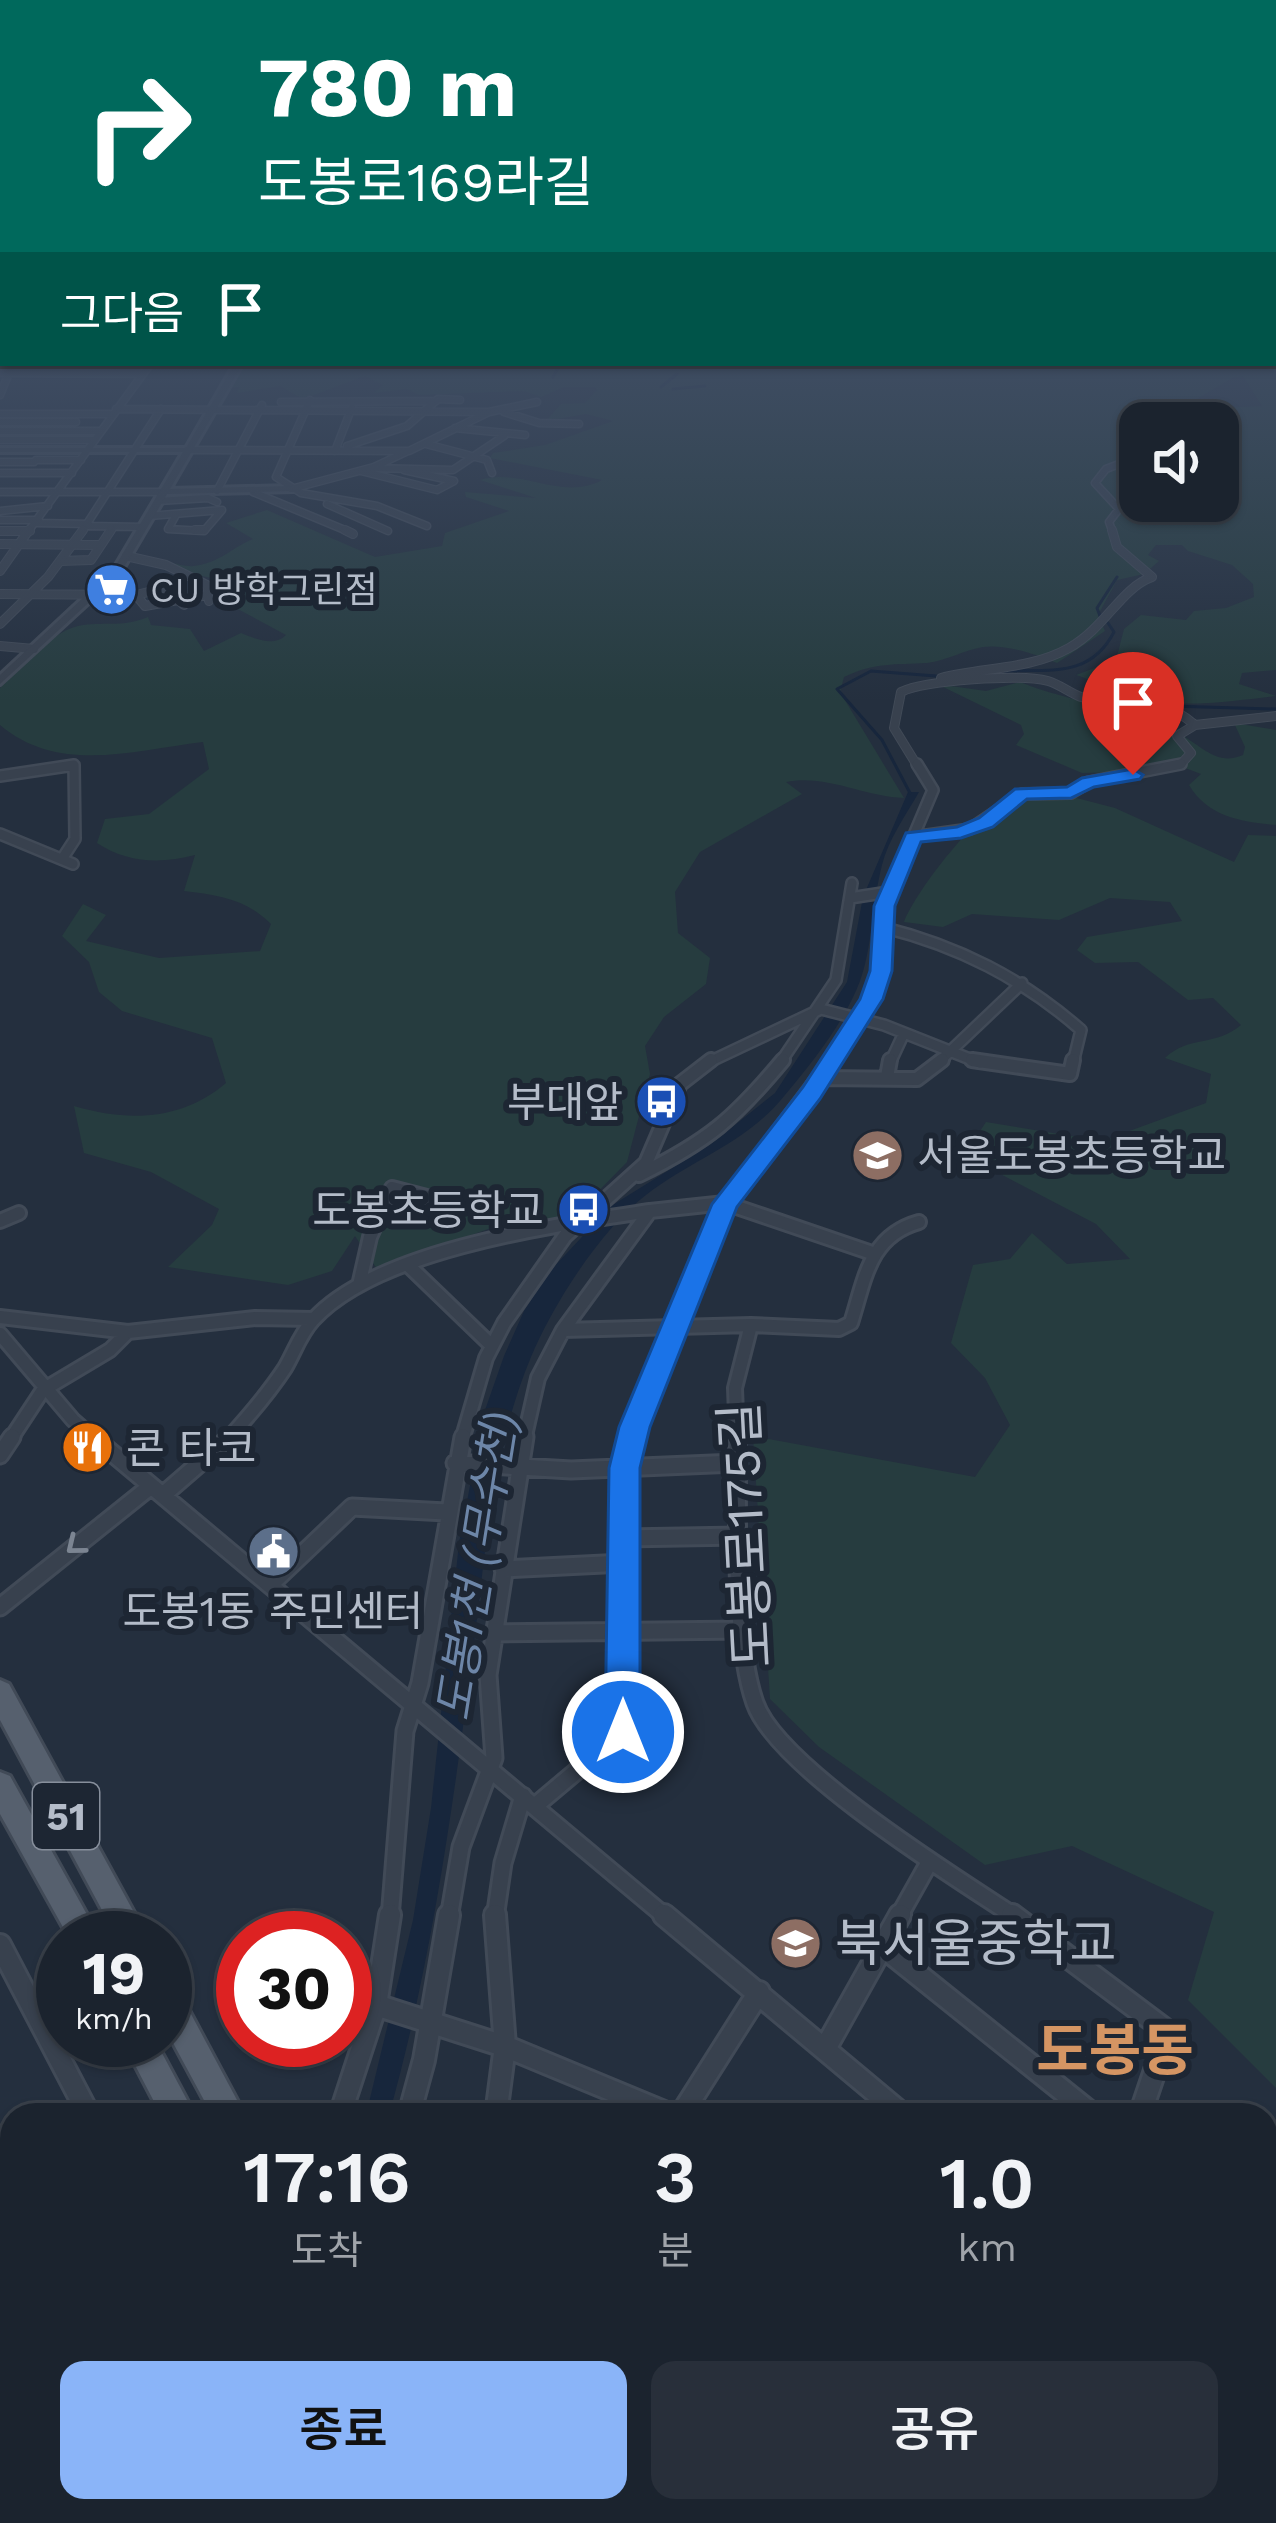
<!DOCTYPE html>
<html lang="ko">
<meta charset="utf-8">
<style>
body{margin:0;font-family:"Work Sans","Noto Sans KR",sans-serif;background:#282f3a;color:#f1f3f6;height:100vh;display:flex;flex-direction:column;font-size:45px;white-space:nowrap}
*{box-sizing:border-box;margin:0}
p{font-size:39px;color:#a0a4aa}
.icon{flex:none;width:66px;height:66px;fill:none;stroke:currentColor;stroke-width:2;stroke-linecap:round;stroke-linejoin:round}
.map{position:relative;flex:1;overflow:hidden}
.drawer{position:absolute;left:0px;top:2103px;width:1278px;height:420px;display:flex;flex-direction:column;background:#1b232e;border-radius:36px 36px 0 0;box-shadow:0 3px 9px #0004,0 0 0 3px #39404a}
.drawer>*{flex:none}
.banner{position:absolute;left:0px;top:0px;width:1278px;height:366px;box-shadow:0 3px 9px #0004,0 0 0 3px #39404a;background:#00695c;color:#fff;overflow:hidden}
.tools{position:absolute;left:1119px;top:402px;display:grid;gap:24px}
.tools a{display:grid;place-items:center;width:120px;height:120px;border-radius:24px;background:#1b232e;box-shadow:0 3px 9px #0004,0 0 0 3px #39404a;font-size:60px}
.speed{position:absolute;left:36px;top:1911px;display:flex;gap:24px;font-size:60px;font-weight:700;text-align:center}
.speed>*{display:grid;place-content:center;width:156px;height:156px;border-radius:50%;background:#1b232e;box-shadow:0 3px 9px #0004,0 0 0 3px #39404a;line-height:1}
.speed small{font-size:30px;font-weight:400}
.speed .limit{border:18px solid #d22;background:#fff;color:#111}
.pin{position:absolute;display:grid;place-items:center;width:102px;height:102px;color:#fff;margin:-123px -51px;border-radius:50% 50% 50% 0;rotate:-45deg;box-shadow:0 0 12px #0007}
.pin .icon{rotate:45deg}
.me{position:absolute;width:132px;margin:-66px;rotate:0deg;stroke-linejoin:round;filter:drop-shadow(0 0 9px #0008)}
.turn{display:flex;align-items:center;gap:42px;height:252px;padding:0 60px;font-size:54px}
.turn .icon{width:156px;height:156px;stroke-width:2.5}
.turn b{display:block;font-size:84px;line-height:102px}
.then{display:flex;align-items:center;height:114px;padding:0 60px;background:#0003;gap:24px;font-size:45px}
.eta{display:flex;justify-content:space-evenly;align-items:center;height:204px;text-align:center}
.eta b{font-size:72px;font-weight:600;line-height:84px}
.button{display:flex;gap:24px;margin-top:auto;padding:24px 60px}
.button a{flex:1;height:138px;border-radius:24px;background:#8ab4f8;color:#111;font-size:48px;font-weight:600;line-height:138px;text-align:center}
.button a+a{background:#282f3a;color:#f1f3f6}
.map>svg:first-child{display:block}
.green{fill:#263c3f;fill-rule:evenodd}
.water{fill:#17263c}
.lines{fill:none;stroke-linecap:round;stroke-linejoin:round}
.stream-far1{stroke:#17263c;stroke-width:3}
.stream{stroke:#17263c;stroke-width:4.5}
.minor-far5-casing{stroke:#414a57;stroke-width:9}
.minor-far4-casing{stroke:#414a57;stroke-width:10}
.minor-far3-casing{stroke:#414a57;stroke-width:14}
.minor-far2-casing{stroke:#414a57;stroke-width:18}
.minor-far1-casing{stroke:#414a57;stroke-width:21}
.minor-casing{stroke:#414a57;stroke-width:26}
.tertiary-casing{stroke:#414a57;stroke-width:6}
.secondary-casing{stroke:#414a57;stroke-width:6}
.primary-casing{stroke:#414a57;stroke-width:6}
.minor-far5{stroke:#38414e;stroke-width:6}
.minor-far4{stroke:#38414e;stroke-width:8}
.minor-far3{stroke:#38414e;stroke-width:9}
.minor-far2{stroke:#38414e;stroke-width:12}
.minor-far1{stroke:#38414e;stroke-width:15}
.minor{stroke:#38414e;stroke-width:20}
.tertiary{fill:#38414e;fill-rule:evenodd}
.secondary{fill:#465061;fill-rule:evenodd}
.primary{fill:#56606e;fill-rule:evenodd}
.rail-casing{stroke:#5a6575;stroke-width:9}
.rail{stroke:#1d2633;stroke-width:4.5;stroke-dasharray:12;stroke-linecap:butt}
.oneway{stroke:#7c8592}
.route{fill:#1a73e8;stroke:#114b97;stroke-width:3}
.labels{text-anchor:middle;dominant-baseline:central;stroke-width:12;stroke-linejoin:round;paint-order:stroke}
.far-poi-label{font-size:36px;fill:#b4bcc9;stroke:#1d2633;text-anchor:start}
.shield{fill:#1d2633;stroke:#878f9c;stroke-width:3}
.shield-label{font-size:39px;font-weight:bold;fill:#b4bcc9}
.poi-label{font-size:42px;fill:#b4bcc9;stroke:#1d2633;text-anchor:end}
.water-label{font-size:45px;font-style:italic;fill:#6d86a8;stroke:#1d2633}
.near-street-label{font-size:51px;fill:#b4bcc9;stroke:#1d2633}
.near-poi-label{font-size:51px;fill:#b4bcc9;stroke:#1d2633;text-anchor:start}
.near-quarter-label{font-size:57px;font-weight:bold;fill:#d59563;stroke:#1d2633}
</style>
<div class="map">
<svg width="1276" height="2523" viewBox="0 0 1276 2523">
<rect width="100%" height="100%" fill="#242f3e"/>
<!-- green -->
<path class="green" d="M1276,348V670L1242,673L1239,684L1276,696C1225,702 1160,712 1112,690C1099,685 1089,679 1076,675L1116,660L1124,629L1141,615L1186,620L1194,611L1226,608L1254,597L1253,584L1232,565L1188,551L1182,545H1156L1148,555L1159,561L1144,574L1117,580L1098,615L1105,631L1057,663C1036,654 1005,644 983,647C964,650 946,661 927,663C895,665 875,662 844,677L840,692L904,798C865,797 826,774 786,782L802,794L700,852L675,892L678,933L710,958L706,984L664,1017L645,1046L650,1074L627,1162L575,1215L491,1228L377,1269L355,1236L332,1271L288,1285L168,1267L212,1225L219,1209L151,1172L84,1153L74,1106C128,1122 181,1121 226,1083L212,1038L122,1011L99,992L89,962L62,936L83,904L106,915L86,941L159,958L260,951L271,924C246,899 218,895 184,891L195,855C161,864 127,863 97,843L105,819L149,814L209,769L203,742C135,750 59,775 0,725V688C22,668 52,629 83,625C107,622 124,627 148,617L151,625L190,629L204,651L241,633C256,639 274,647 286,635L234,607L230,599L243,584L196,575L161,562C173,561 186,569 200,565C223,560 233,547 253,539L226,523L267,510L375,557L442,546L445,533L509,511L466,497L465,492L536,498L480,480C521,467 562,502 602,480L490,458L493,453L545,445L613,421L586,414L546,421L561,404L585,403L597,390L595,387H564L541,397L523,391L419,395L407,389L374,393L383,385L365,376L303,399L280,386L237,393L239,387L229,388L243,364L1275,363ZM1243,376L1262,406L1201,409L1190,403L1234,377ZM1140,423H1218V436L1227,440L1218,442V501H1140Z
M1020,682C1071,703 1135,708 1183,736C1204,748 1218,766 1243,755L1245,747L1234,723L1276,730V825C1242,822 1208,817 1189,785L1201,774L1172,763L1129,772L1082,773L1016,745L1024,734L1021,725L937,684L986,691Z
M1069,796L1115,808L1234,862L1248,835L1276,836V2088L1188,2000L1214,1912L1072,1846L985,1865L819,1747L770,1699L753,1436L975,1477L1010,1425L985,1378L951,1343L973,1265L1010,1259L1032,1233L1067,1264L1130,1259L1096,1224L964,1155L986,1122L1102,1141L1206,1103L1211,1074L1165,1058C1189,1035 1215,1047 1241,1025L1213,998L1188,1000L1138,962L1095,963L1077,950L1087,937L1182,921L1170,902L1110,898L1059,920L972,914L943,927L904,922C917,889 977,812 1011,798C1026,792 1053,796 1069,796Z"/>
<!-- water -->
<path class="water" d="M908,792H919C906,815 888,840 882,865C872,903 873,945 860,981C845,1021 812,1063 785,1095C747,1143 692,1159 646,1195C601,1229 552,1306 531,1357C491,1452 485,1559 472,1659C452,1813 431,1965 389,2115H366L413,1920L431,1808L459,1543L484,1413L504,1356L524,1311L550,1271L611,1206L711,1144L775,1093L847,982L863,897Z"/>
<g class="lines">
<!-- stream-far1 -->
<path class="stream-far1" d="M553,377L561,363
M661,387L677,374
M673,389L705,386
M1100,616L1097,608L1117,577
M1005,671C1051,669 1090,678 1114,632L1108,623
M1099,697L1131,698
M1170,706L1276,709
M910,793L882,740L837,689L871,671L936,676"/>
<!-- stream -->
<path class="stream" d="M1266,2302L1276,2301"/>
<defs>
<path id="minor-far5" d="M151,364L180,363
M0,373L143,374
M0,395L13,363
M310,400L276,477L301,493L377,506L427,526
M281,402L436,401
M116,409L489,412
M504,412L539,423L579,424
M0,414H113
M0,422H76
M455,428L525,435
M0,431H100
M0,440H95
M426,444L487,460L492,473
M347,446L407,426L438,399L460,400
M187,450L409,451L489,412L537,402
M335,451L352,407
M36,460H81
M0,462H34
M373,468L453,470L504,436
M361,471L437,490L454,481L404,470
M0,473H72
M291,489L374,467L408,451
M217,491L262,405
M0,492H163
M253,492L352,533
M158,501L208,498L217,502
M327,504L388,531
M0,511L48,506
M149,516L222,510L204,531L168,529L176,515
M0,520H39
M37,523L89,524
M88,526L143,527
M0,531H30
M27,533L151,363
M81,533L161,409
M109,533L113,527
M1113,533L1109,522L1119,509L1095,483L1106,469L1140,456"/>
<path id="minor-far4" d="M195,530H204
M345,530L353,534
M0,531H30
M0,544L101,545
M126,556L166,565L207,585L209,601
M60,561L91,560L111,530
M0,571L29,530
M165,588L178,600L145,606L136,595Z
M0,594L136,595
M178,600L184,605
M178,600L208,595
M0,624L48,577L83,530
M0,646L34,649
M941,678C983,667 1030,670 1069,648C1106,627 1121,588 1152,577L1117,547L1112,530
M61,767H74
M918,767L894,728L901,692C925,680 1021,674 1048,681C1059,684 1070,693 1081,697C1123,709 1154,689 1195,725
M1166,767L1181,764L1191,753L1177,736L1195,725L1276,716"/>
<path id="minor-far3" d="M0,776L74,765L75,839L62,859
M0,834L73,864
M913,837L970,829L1022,794L1071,793L1089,782L1181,764
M850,898L889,892
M882,927C958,946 1022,978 1081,1030L1073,1063
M821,1009L884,1025L980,1063
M707,1063L821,1009
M780,1063L836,980L852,883
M830,1063L872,999L881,971L886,901L933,790L917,764
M890,1063L904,1033
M938,1063L1022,983"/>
<path id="minor-far2" d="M972,1060L1070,1074L1073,1060
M887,1077L890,1060
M820,1078L917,1079L942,1060
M639,1175C708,1141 734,1119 783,1060
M0,1221L19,1213
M409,1266L492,1346
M360,1281L370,1237L392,1188L446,1202
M0,1317L128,1332L255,1318L313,1319
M563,1330L751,1325L839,1329L851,1323C865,1279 869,1236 919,1222
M0,1334L73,1420L96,1440
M10,1440L43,1390L110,1350L128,1332
M227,1440C248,1417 268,1394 285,1368C294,1353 300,1334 313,1320C377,1249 557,1225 650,1211
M462,1440L486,1358L504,1323L565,1236L646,1163L680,1084L711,1060
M524,1440L538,1378L563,1330L650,1211L725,1203L872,1253
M631,1440L725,1203L832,1060
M737,1440L735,1388L751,1325"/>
<path id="minor-far1" d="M93,1437L667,1918
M737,1437C739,1509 732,1638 755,1703C777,1767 956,1878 1017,1918
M0,1455L12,1437
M455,1463L571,1470L736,1463
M163,1495L230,1437
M624,1538L739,1536
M503,1569L624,1563
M271,1584L352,1507L446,1512
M0,1607L151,1486
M494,1633L743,1630
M535,1806L623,1732L624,1468L632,1437
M390,1918L405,1731L420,1683L463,1437
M449,1918L461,1847L494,1758L488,1675L525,1437
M495,1918L503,1863L523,1796
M898,1918L930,1861"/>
<path id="minor" d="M495,1915L505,2046L496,2115
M664,1915L903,2115
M1012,1915L1168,2032L1140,2115
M0,1945L89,2115
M881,1945L1093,2115
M376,2005L507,2047L671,2115
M826,2047L900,1915
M340,2115L376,2005L390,1915
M409,2115L424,2060L449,1915
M681,2115L759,1992
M1266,2349L1276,2348
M1266,2486L1276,2496
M274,2511L280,2523
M676,2511L684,2523
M917,2511L925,2523
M1139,2511L1150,2523
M115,2523L127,2511
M875,2523L884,2511"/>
<path id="tertiary" d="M235,363H243L170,489L291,486L294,491L167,494L120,574L0,684V675L113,570L183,452H0V448H186Z"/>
<path id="secondary" d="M12,2399V2434L0,2440V2405Z
M377,2511H410L415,2523H382Z
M446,2511H480L485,2523H451Z"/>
<path id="primary" d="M0,1680L9,1684L148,1938H117L0,1720Z
M0,1772L10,1776L100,1938H69L0,1814Z
M165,1982L176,1986L245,2115H212L165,2028Z
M122,2040H155L195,2115H161Z"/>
</defs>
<!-- minor-far5 casing -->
<use href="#minor-far5" class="minor-far5-casing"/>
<!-- minor-far4 casing -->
<use href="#minor-far4" class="minor-far4-casing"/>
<!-- minor-far3 casing -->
<use href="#minor-far3" class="minor-far3-casing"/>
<!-- minor-far2 casing -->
<use href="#minor-far2" class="minor-far2-casing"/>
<!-- minor-far1 casing -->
<use href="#minor-far1" class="minor-far1-casing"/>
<!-- minor casing -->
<use href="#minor" class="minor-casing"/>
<!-- tertiary casing -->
<use href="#tertiary" class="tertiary-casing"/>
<!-- secondary casing -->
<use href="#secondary" class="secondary-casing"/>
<!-- primary casing -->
<use href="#primary" class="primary-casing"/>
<!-- minor-far5 -->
<use href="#minor-far5" class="minor-far5"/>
<!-- minor-far4 -->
<use href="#minor-far4" class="minor-far4"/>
<!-- minor-far3 -->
<use href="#minor-far3" class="minor-far3"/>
<!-- minor-far2 -->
<use href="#minor-far2" class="minor-far2"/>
<!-- minor-far1 -->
<use href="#minor-far1" class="minor-far1"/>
<!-- minor -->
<use href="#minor" class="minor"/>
<!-- tertiary -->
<use href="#tertiary" class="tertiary"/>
<!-- secondary -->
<use href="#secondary" class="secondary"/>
<!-- primary -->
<use href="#primary" class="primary"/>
<defs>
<path id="rail" d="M340,2511L346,2523"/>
</defs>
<!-- rail casing -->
<use href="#rail" class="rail-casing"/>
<!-- rail -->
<use href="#rail" class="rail"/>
</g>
<!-- one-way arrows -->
<defs><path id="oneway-chevron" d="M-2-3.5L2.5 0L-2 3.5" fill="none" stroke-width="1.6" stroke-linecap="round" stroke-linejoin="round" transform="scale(3)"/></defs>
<use class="oneway" href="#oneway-chevron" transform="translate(75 1546) rotate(141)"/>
<!-- sky -->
<linearGradient id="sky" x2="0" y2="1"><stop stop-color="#141a22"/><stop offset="0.5" stop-color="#3f4d63"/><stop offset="1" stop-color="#3f4d63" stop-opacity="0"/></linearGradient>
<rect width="1276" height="701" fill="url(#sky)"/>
<!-- route -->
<path class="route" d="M1133,769L1143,775L1140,779L1094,787L1071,798L1027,799L993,827L961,838L921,842L895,906L892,971L883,999L820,1099L737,1207L650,1427L640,1468V1732L635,1744L623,1749L610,1744L605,1732L609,1468L619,1427L712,1204L803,1087L860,999L870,971L874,906L906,833L957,827L979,818L1015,789L1067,787L1082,778Z"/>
<!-- icons -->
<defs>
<symbol id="supermarket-disc" viewBox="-11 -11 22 22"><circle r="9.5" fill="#3f7fe0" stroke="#1d2633"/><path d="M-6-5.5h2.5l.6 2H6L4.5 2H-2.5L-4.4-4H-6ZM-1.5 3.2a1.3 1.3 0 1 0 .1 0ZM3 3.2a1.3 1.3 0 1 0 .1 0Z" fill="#fff"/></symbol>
<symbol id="bus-disc" viewBox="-11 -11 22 22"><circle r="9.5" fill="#1a4fb4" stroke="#1d2633"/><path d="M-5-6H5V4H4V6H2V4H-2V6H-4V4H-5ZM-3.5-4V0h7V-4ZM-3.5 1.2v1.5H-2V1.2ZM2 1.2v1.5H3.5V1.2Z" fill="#fff"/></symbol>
<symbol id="school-disc" viewBox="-11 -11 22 22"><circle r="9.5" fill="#8d6e63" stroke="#1d2633"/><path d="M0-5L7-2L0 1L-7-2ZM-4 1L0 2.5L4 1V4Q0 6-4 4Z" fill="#fff"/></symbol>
<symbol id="restaurant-disc" viewBox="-11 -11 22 22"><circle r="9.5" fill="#e8710a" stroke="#1d2633"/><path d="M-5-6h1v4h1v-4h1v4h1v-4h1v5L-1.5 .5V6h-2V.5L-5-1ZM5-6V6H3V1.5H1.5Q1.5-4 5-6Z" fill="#fff"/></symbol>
<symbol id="civic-disc" viewBox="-11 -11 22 22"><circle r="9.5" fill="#5c6f8a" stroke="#1d2633"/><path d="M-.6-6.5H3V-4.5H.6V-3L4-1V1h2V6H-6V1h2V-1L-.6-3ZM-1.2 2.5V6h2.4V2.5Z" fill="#fff"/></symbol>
</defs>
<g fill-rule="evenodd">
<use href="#supermarket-disc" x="82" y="560" width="59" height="59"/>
<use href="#bus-disc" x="632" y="1072" width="59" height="59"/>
<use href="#school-disc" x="848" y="1126" width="59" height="59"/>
<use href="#bus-disc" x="554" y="1180" width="59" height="59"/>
<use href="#restaurant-disc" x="58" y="1418" width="59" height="59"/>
<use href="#civic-disc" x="244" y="1522" width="59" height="59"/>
<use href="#school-disc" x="766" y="1914" width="59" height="59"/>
</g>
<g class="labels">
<!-- far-poi labels -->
<g class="far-poi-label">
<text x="150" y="590">CU 방학그린점</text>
</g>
<!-- shield labels -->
<rect class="shield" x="33" y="1783" width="66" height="66" rx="9"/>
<g class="shield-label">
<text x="66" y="1816">51</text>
</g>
<!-- poi labels -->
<g class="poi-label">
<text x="623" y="1102">부대앞</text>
<text x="917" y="1155" text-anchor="start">서울도봉초등학교</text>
<text x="544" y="1210">도봉초등학교</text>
<text x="126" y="1448" text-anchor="start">콘 타코</text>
<text x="273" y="1611" text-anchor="middle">도봉1동 주민센터</text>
</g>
<!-- water labels -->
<g class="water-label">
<text transform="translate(477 1566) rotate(-81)">도봉1천 (무수천)</text>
</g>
<!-- near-street labels -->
<g class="near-street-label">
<text transform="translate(746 1535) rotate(-93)">도봉로175길</text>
</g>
<!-- near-poi labels -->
<g class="near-poi-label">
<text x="835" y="1943">북서울중학교</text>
</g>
<!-- near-quarter labels -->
<g class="near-quarter-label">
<text x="1115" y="2050">도봉동</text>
</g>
</g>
</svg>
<div class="tools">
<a><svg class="icon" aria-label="sound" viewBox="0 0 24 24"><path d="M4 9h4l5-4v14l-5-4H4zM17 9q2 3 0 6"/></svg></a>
</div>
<div class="speed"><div>19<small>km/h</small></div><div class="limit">30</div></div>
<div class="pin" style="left:1133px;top:775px;background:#d93025"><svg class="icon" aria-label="arrive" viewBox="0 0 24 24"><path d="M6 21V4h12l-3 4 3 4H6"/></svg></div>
<svg class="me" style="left:623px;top:1732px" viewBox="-20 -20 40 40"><circle r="17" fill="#1a73e8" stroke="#fff" stroke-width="3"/><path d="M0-11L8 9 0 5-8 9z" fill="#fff"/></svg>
<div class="banner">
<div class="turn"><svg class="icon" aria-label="right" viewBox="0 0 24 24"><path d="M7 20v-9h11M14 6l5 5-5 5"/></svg><div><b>780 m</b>도봉로169라길</div></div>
<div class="then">그다음<svg class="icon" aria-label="arrive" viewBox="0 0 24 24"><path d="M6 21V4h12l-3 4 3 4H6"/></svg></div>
</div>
<section class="drawer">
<div class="eta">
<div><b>17:16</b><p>도착</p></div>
<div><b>3</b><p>분</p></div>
<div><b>1.0</b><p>km</p></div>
</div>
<div class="button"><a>종료</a><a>공유</a></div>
</section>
</div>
